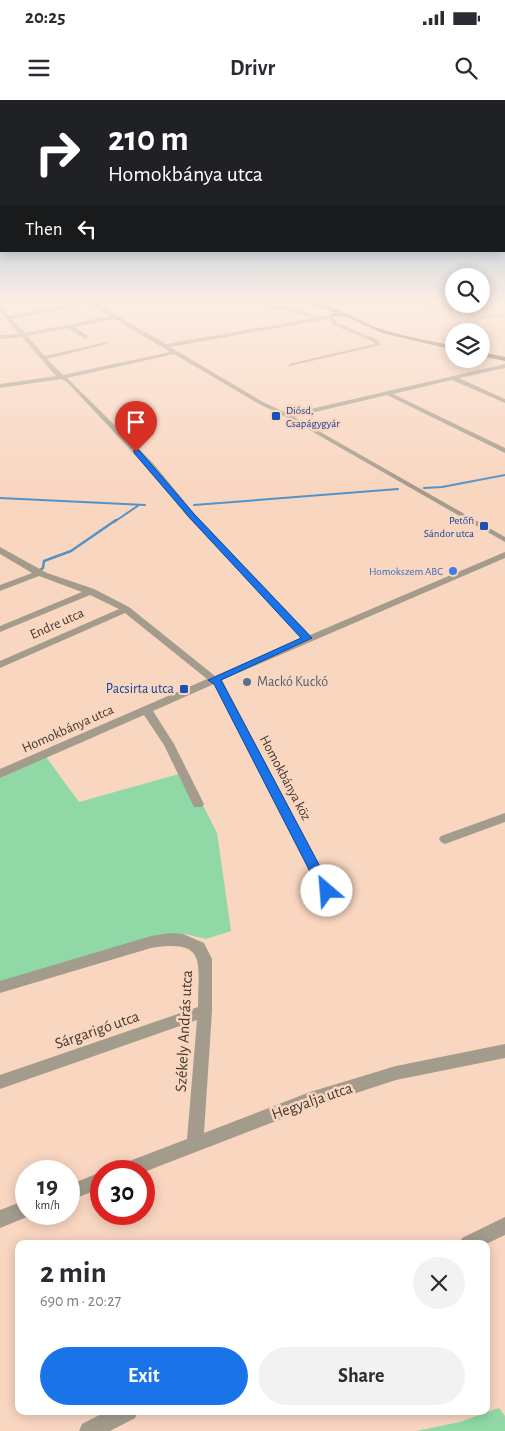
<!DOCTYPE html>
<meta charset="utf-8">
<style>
body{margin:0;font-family:"Alegreya Sans",sans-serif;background:#f2f2f3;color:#2b2b33;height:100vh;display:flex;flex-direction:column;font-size:19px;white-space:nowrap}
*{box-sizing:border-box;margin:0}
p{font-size:16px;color:#7c7c81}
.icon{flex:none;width:28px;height:28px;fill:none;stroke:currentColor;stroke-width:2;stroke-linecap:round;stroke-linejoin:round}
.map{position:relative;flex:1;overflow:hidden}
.details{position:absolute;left:15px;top:1140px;width:475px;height:175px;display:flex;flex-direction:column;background:#fff;border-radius:10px;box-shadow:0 2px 12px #0003}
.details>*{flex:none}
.top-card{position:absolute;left:0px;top:0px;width:505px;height:152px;box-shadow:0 2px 12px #0003;background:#202124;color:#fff;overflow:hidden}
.tools{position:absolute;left:445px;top:168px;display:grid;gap:10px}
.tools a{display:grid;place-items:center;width:45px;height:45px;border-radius:50%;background:#fff;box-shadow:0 2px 12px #0003;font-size:25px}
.speed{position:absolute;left:15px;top:1060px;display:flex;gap:10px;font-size:25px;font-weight:700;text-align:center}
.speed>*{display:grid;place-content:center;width:65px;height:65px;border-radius:50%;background:#fff;box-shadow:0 2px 12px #0003;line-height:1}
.speed small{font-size:12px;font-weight:400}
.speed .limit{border:8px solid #d22;background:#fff;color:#111}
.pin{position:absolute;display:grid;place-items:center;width:42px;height:42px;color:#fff;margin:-51px -21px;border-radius:50% 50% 50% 0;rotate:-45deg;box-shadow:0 0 5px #0007}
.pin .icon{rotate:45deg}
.me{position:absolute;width:55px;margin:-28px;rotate:333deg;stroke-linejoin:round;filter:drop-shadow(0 0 4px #0008)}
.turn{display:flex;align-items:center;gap:18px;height:105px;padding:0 25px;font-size:22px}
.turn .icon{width:65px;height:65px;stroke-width:2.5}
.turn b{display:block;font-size:35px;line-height:42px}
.then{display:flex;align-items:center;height:48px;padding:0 25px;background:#0003;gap:10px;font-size:19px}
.round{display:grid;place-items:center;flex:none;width:52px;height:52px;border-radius:26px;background:#f2f2f3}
.summary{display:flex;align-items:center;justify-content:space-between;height:85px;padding:0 25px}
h1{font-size:30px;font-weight:700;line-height:38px}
.primary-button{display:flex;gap:10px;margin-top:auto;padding:10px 25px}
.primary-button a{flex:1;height:58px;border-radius:30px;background:#1a73e8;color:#fff;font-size:20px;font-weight:700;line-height:58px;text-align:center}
.primary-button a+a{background:#f2f2f3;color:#2b2b33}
.status{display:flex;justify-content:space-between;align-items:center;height:35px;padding:0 25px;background:#fff;direction:ltr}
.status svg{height:14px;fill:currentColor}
header{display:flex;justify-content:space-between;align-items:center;height:65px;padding:0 25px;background:#fff;font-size:22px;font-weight:700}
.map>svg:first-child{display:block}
.green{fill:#90d8a6}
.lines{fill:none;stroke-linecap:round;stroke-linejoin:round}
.stream-far2{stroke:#5393c7;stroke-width:1}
.stream-far1{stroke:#5393c7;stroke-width:2}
.stream{stroke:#5393c7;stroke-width:2.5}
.minor{fill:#a39c8d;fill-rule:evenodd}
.major{fill:#71644b;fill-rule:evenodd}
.route{fill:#1a73e8;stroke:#114b97}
.transit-dot{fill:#1a4fb4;stroke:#f9d6c0;stroke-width:2}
.shop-dot{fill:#3f7fe0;stroke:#f9d6c0;stroke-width:2}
.service-dot{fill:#5c6f8a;stroke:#f9d6c0;stroke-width:2}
.labels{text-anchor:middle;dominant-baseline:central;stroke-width:5;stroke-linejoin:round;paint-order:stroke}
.far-transit-label{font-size:11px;fill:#164399;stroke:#f9d6c0;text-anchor:start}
.far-shop-label{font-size:11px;fill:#366cbe;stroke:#f9d6c0;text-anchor:end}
.street-label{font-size:14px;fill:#44372e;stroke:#f9d6c0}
.service-label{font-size:14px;fill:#4e5e75;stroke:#f9d6c0;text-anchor:start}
.transit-label{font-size:14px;fill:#164399;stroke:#f9d6c0;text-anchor:end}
.near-street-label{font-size:16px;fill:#44372e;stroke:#f9d6c0}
</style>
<div class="status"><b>20:25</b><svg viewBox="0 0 49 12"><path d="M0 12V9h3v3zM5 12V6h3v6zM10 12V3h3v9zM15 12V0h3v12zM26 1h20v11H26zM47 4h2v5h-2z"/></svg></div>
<header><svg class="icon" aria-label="menu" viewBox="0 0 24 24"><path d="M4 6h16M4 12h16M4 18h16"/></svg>Drivr<svg class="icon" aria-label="search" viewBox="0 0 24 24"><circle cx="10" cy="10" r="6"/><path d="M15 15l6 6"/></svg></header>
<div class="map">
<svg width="505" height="1331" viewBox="0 0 505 1331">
<rect width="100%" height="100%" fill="#f9d6c0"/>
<!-- green -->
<path class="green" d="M46,657L79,702L186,672L217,733L231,831L206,839L185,834L152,837L0,885V678Z
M499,1308L505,1316V1331H416L460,1322Z"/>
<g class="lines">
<!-- stream-far2 -->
<path class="stream-far2" d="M247,202L254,203
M263,205L265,206
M270,207L279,209
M101,210L112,217
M479,218L505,215"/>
<!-- stream-far1 -->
<path class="stream-far1" d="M424,388L442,387L505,375
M0,398L145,405
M194,405L398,389
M114,422L139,405"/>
<!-- stream -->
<path class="stream" d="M40,470L43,468L44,461L71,451L116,420"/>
<!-- minor -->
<path class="minor" d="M86,201H92L166,244L315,218L247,201H256L317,215L316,217L334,215L332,218L170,247L263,302L289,314L505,264V268L459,278L505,299V303L452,280L393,294L505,348V353L387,295L294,317L505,437V442L292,320L259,304L174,254L67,278L152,362L194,413L310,535L505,452V458L222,580L333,791L332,795L327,796L322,795L214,584L153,611L174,644L204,704L202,707H194L164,645L144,615L0,678V669L207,579L125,513L0,568V561L119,509L90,495L0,532V526L82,492L39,476L0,491V485L32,473L0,454V447L47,473L94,489L129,507L215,576L303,538L188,417L146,366L67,282L61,279L0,288V284L56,276L22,237L0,239V235L19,234L0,211V206L10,216ZM89,204L111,216L25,233L12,219ZM115,219L170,252L63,275L47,259L107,244V242L45,256L27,236L68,228L86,239L88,236L74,227Z
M451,201L454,204L479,217L474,218L448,204L423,207L420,205Z
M333,217L337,223L378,240L381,245L289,266V264L375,244L374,242L333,225L330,219Z
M505,713V722L445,744L441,742L439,739L441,736Z
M170,833L183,834L204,843L212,859V911L204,1033L310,992L396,966L505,944V958L396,980L310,1008L144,1072L117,1071L119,1065L187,1039L197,920L0,989V975L198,907C198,862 208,839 151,848L0,893V881L151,836Z
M101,1072V1088L69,1101V1085Z
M26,1100V1114H33L32,1115L0,1128V1110Z
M505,1117V1135L486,1144H459L462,1138Z
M107,1311H138L135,1318L110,1331H79L82,1324Z"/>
<!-- major -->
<path class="major" d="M303,201C329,201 352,218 375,227C401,236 427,240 454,246V250L382,233L347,217L331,216V214L335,213Z
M481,252L505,257V261L481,256Z"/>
</g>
<!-- sky -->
<linearGradient id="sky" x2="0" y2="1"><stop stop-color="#6ca7db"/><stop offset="0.52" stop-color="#fcede3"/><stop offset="1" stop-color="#fcede3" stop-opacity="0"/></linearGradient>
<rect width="505" height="387" fill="url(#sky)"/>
<!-- route -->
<path class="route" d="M134,350H139L194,414L312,538L221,580L333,791L332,795L327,797L322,795L214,584L208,580L301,538L189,417L134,353Z"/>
<!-- markers -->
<g class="transit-dot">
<rect x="271" y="311" width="10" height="10" rx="2.5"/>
<rect x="479" y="421" width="10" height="10" rx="2.5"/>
<rect x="179" y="584" width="10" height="10" rx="2.5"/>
</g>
<circle class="shop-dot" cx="453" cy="471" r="5"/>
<circle class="service-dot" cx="247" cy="582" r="5"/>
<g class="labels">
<!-- far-transit labels -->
<g class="far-transit-label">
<text x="286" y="310">Diósd,<tspan x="286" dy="13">Csapágygyár</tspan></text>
<text x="474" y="420" text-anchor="end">Petőfi<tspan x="474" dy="13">Sándor utca</tspan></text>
</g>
<!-- far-shop labels -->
<g class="far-shop-label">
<text x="443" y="471">Homokszem ABC</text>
</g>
<!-- street labels -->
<g class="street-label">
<text transform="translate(57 524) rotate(-24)">Endre utca</text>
<text transform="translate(68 629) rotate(-24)">Homokbánya utca</text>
<text transform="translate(285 678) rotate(62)">Homokbánya köz</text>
</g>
<!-- service labels -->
<g class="service-label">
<text x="257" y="582">Mackó Kuckó</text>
</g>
<!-- transit labels -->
<g class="transit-label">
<text x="174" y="589">Pacsirta utca</text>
</g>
<!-- near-street labels -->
<g class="near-street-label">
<text transform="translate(97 930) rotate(-19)">Sárgarigó utca</text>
<text transform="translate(184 931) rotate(-87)">Székely András utca</text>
<text transform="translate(312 1001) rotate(-19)">Hegyalja utca</text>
</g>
</g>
</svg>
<div class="tools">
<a><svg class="icon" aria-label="search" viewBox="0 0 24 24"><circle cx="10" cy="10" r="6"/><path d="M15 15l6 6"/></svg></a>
<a><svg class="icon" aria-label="layers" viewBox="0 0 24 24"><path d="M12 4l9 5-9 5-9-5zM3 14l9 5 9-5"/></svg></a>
</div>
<div class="speed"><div>19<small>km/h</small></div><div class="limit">30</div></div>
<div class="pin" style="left:136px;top:352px;background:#d93025"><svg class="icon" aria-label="arrive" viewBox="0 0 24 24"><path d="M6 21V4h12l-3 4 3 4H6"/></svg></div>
<svg class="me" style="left:327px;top:791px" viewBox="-20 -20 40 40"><circle r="19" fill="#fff"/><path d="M0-13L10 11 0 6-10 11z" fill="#1a73e8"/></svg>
<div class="top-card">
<div class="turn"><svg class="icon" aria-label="right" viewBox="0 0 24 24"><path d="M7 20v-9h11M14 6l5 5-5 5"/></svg><div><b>210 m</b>Homokbánya utca</div></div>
<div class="then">Then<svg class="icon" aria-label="left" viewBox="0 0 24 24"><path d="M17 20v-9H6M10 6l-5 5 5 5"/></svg></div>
</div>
<section class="details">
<div class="summary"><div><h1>2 min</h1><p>690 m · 20:27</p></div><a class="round"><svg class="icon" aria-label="close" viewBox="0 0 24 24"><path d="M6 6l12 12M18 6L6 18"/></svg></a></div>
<div class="primary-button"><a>Exit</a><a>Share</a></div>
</section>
</div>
